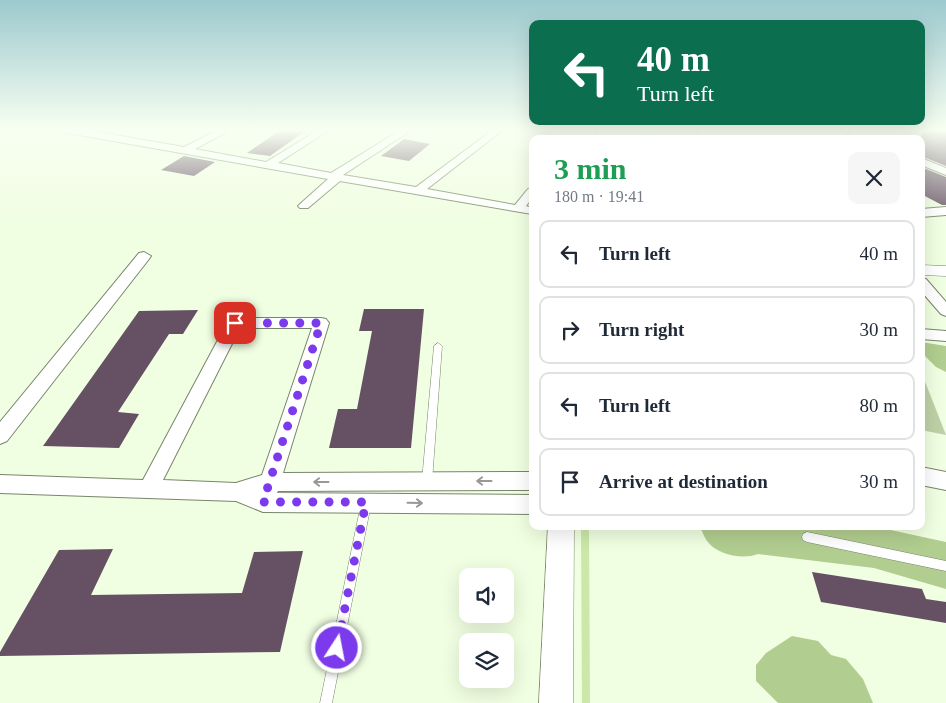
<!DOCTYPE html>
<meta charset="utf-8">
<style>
body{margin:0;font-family:Georgia,serif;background:#f6f6f7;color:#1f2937;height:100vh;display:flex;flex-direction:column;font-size:19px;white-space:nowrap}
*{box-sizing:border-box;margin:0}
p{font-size:16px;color:#747a83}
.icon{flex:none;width:28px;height:28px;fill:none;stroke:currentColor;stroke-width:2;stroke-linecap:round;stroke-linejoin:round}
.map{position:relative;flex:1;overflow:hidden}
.details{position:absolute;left:529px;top:135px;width:396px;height:395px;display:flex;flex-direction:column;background:#fff;border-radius:10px;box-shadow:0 5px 20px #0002}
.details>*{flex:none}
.guide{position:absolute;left:529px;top:20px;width:396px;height:105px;border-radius:10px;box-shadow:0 5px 20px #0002;background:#0b6e4f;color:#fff;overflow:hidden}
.buttons{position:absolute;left:459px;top:568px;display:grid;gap:10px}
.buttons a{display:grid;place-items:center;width:55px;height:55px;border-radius:10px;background:#fff;box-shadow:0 5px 20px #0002;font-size:25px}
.pin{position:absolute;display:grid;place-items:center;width:42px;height:42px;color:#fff;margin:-21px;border-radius:10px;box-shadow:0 2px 8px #0006}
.me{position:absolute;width:55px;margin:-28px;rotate:11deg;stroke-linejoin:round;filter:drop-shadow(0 0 4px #0008)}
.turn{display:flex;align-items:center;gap:18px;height:105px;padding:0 25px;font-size:22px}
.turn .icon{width:65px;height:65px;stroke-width:2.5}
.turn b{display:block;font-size:35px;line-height:42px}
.round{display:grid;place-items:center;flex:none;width:52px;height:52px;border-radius:10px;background:#f6f6f7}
.headline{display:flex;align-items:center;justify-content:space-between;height:85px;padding:0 25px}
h1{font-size:30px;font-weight:800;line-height:38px;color:#1e9e55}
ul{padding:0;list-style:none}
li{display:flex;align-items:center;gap:15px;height:68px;margin:0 10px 8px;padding:0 15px;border:2px solid #e0e1e3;border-radius:10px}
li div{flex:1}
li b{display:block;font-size:19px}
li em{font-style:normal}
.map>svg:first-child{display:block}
.green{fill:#bdd1a6}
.forest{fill:#b1cd8f}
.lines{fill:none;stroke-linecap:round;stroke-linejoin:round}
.stream-far1{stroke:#cbe8a8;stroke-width:4}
.stream{stroke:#cbe8a8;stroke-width:8}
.building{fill:#665164}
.service-casing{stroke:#79856b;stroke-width:1}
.minor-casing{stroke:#79856b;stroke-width:2}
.tertiary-casing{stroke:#79856b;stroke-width:1}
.service{fill:#fff;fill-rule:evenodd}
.minor{fill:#fff;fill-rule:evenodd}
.tertiary{fill:#fff;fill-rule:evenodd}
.oneway{stroke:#979994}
.route{stroke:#7c3aed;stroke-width:9;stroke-dasharray:0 16.2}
</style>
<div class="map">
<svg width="946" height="703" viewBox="0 0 946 703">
<rect width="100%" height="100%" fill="#f0fee1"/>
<!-- green -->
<path class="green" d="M921,378L924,379L946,435L921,430Z"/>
<!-- forest -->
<path class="forest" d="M921,342L946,346V372L936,367L921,352Z
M700,526H872L946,542V589L874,568L758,554C743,560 717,555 707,541C704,537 702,531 700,526Z
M792,636L818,641L831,655L846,659L863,679L873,703H778L756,681V665L766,653Z"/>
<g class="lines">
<!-- stream-far1 -->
<path class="stream-far1" d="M644,139L652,129"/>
<!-- stream -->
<path class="stream" d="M585,526L586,703"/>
</g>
<!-- building -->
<path class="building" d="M282,129H308L270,156L247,153Z
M946,129V166L921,156V134Z
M404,139L430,144L409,161L381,156Z
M184,156L215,162L194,176L161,170Z
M921,167L946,177V205H942L921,194Z
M364,309H424L411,448H329L338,409H357L372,331H359Z
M198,310L183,334H169L118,412L139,414L119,448L43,446L139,311Z
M113,549L91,595L242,593L254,552L303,551L280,652L0,656V652L59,550Z
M812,572L922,589L926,599L946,602V623L821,602Z"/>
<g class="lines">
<defs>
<path id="service" d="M438,343L442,346L432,481L430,484L427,485L424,484L422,481L434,346Z
M366,500L369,501L371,504L332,703H320L361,504L363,501Z
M807,532L946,561V571L807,542L803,540L802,537L803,534Z"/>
<path id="minor" d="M58,129H80L184,147L220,129H232L195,149L266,162L320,129H331L278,163L331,173L402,129H413L343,175L416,187L494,129H504L427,189L515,205L528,189L532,188V198L526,206L532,208V214L340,181L308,208H300L298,206L300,204L328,179L62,132Z
M589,129H599L590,139H579Z
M839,129H852L873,139H859Z
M921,158L946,168V175L921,165Z
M946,207V215L921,217V209Z
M144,252L151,256L149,259L7,441L0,444V422L139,253Z
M921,278L926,279L946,302V316L941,314L921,291Z
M235,318H321L326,319L329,323L283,473L532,472V490L278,491L277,493L532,495V514L263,512L236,501L0,493V475L143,480L227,323L230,319ZM240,328H312L262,475L236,483L163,480Z
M921,329L946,331V341L921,339Z
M921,467L946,472V490L921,485Z"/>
<path id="tertiary" d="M700,129H711L706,139H694Z
M921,265L946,266V276L921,275Z
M548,526H574L573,703H539Z"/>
</defs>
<!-- service casing -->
<use href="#service" class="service-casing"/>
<!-- minor casing -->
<use href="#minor" class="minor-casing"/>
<!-- tertiary casing -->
<use href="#tertiary" class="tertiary-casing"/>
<!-- service -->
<use href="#service" class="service"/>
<!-- minor -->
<use href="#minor" class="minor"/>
<!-- tertiary -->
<use href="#tertiary" class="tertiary"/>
</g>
<!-- one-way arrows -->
<defs><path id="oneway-shaft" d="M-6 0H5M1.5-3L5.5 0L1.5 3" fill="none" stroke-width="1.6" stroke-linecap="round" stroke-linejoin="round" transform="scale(1.25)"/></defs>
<g class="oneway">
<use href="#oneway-shaft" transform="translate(484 481) rotate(180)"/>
<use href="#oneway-shaft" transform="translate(321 482) rotate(180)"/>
<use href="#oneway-shaft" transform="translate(415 503) rotate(1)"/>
</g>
<!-- sky -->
<linearGradient id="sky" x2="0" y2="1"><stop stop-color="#9cc9ce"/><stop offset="0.57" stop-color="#f8fff2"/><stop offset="1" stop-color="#f8fff2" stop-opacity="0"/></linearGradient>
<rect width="946" height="228" fill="url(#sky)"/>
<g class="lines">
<!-- route -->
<path class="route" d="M235,323H321L263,502H366L337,648"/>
</g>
</svg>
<div class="buttons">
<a><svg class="icon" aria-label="sound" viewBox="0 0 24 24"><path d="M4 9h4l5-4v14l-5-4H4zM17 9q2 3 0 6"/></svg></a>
<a><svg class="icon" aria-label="layers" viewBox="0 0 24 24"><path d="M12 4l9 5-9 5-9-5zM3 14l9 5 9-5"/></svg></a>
</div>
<div class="pin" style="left:235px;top:323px;background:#d93025"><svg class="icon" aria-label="arrive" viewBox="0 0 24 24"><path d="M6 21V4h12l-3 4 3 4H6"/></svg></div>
<svg class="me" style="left:337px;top:648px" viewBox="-20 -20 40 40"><circle r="17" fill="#7c3aed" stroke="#fff" stroke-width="3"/><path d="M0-11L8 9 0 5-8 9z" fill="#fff"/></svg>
<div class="guide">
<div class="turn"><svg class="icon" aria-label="left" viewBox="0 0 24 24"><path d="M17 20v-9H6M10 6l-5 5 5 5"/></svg><div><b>40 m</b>Turn left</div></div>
</div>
<section class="details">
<div class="headline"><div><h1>3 min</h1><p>180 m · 19:41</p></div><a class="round"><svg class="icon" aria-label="close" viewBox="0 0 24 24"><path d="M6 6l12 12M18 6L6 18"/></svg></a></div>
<ul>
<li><svg class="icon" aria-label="left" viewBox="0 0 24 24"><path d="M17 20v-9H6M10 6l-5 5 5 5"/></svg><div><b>Turn left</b></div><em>40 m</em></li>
<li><svg class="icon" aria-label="right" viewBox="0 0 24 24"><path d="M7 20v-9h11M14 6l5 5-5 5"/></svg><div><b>Turn right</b></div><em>30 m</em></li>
<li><svg class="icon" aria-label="left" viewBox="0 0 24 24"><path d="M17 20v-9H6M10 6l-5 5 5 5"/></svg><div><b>Turn left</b></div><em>80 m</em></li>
<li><svg class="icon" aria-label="arrive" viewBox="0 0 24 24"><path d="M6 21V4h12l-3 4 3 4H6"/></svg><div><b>Arrive at destination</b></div><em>30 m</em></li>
</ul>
</section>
</div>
